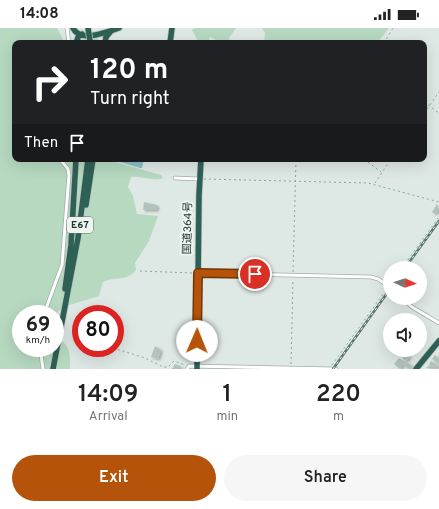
<!DOCTYPE html>
<meta charset="utf-8">
<style>
body{margin:0;font-family:Overpass,"Noto Sans JP",sans-serif;background:#f6f6f6;color:#222;height:100vh;display:flex;flex-direction:column;font-size:15px;white-space:nowrap}
*{box-sizing:border-box;margin:0}
p{font-size:13px;color:#767676}
.icon{flex:none;width:22px;height:22px;fill:none;stroke:currentColor;stroke-width:2;stroke-linecap:round;stroke-linejoin:round}
.map{position:relative;height:341px;overflow:hidden}
.details{display:flex;flex-direction:column;background:#fff;flex:1}
.details>*{flex:none}
.guide{position:absolute;left:12px;top:12px;width:415px;height:122px;border-radius:8px;box-shadow:0 4px 16px #0002;background:#202124;color:#fff;overflow:hidden}
.needle{width:26px;rotate:93deg}
.fabs{position:absolute;left:383px;top:233px;display:grid;gap:8px}
.fabs a{display:grid;place-items:center;width:44px;height:44px;border-radius:50%;background:#fff;box-shadow:0 4px 16px #0002;font-size:20px}
.speed{position:absolute;left:12px;top:277px;display:flex;gap:8px;font-size:20px;font-weight:700;text-align:center}
.speed>*{display:grid;place-content:center;width:52px;height:52px;border-radius:50%;background:#fff;box-shadow:0 4px 16px #0002;line-height:1}
.speed small{font-size:10px;font-weight:400}
.speed .limit{border:6px solid #d22;background:#fff;color:#111}
.pin{position:absolute;display:grid;place-items:center;width:34px;height:34px;color:#fff;margin:-17px;border:2px solid #fff;border-radius:50%;box-shadow:0 1px 4px #0007}
.me{position:absolute;width:44px;margin:-22px;rotate:1deg;stroke-linejoin:round;filter:drop-shadow(0 0 3px #0008)}
.turn{display:flex;align-items:center;gap:14px;height:84px;padding:0 12px;font-size:18px}
.turn .icon{width:52px;height:52px;stroke-width:2.5}
.turn b{display:block;font-size:28px;line-height:34px}
.then{display:flex;align-items:center;height:38px;padding:0 12px;background:#0003;gap:8px;font-size:15px}
.eta{display:flex;justify-content:space-evenly;align-items:center;height:68px;text-align:center}
.eta b{font-size:24px;font-weight:600;line-height:28px}
.action{display:flex;gap:8px;margin-top:auto;padding:8px 12px}
.action a{flex:1;height:46px;border-radius:24px;background:#b45309;color:#fff;font-size:16px;font-weight:600;line-height:46px;text-align:center}
.action a+a{background:#f6f6f6;color:#222}
.status{display:flex;justify-content:space-between;align-items:center;height:28px;padding:0 20px;background:#fff;direction:ltr}
.status svg{height:11px;fill:currentColor}
.map>svg:first-child{display:block}
.green{fill:#b7d9c0}
.water{fill:#88c1cb}
.building{fill:#b3c3bc;filter:url(#shadow)}
.lines{fill:none;stroke-linecap:round;stroke-linejoin:round}
.street-casing{stroke:#a1afab;stroke-width:4.5}
.highway-casing{stroke:#bcc3c1;stroke-width:7}
.path{stroke:#80aa9d;stroke-width:1;stroke-dasharray:2 3;stroke-linecap:butt}
.street{stroke:#fff;stroke-width:3}
.highway{stroke:#2e6156;stroke-width:5.5}
.rail-casing{stroke:#5a736c;stroke-width:2.5}
.rail{stroke:#eef5f1;stroke-width:1;stroke-dasharray:3;stroke-linecap:butt}
.highway-bridge-casing{stroke:#bcc3c1;stroke-width:7;stroke-linecap:butt}
.highway-bridge{stroke:#2e6156;stroke-width:5.5}
.route-casing{stroke:#753606;stroke-width:10}
.route{stroke:#b45309;stroke-width:7}
.labels{text-anchor:middle;dominant-baseline:central;stroke-width:4;stroke-linejoin:round;paint-order:stroke}
.shield{fill:#eef5f1;stroke:#5e706b;stroke-width:1}
.shield-label{font-size:10px;font-weight:bold;fill:#203731}
.street-label{font-size:11px;fill:#203731;stroke:#eef5f1}
</style>
<div class="status"><b>14:08</b><svg viewBox="0 0 49 12"><path d="M0 12V9h3v3zM5 12V6h3v6zM10 12V3h3v9zM15 12V0h3v12zM26 1h20v11H26zM47 4h2v5h-2z"/></svg></div>
<div class="map">
<svg width="439" height="341" viewBox="0 0 439 341">
<defs>
<filter id="shadow"><feDropShadow dx="2" dy="1.5" stdDeviation="1" flood-color="#0004"/></filter>
</defs>
<rect width="100%" height="100%" fill="#dee8e4"/>
<!-- green -->
<path class="green" d="M0,0H57L64,13L96,10L106,15H15V131H104L161,147L163,150C153,154 142,147 131,149L128,159L133,168L137,186L158,188L149,213L135,235L136,242C127,254 115,248 103,254L99,268L66,278L58,283L55,295V286H21V320H55V301C57,310 61,311 66,317C71,324 70,333 70,341H0Z
M195,0H236L229,10L230,15H219L218,13L210,9L208,15H199L192,2Z
M262,0H389L377,15H264L265,5Z"/>
<!-- water -->
<path class="water" d="M110,131H144L142,140H140Z"/>
<!-- building -->
<path class="building" d="M144,174L157,177V182H143Z
M437,176L439,181L435,186L432,184Z
M155,318L161,322L158,331L151,329Z
M408,326L410,328L406,333L402,330Z
M435,327L439,330V336L432,331Z
M399,330L405,334L400,341L394,336Z
M431,333L438,337L435,341L426,340L430,337L429,336Z
M407,334L412,338L410,341L404,338Z
M175,336L180,338L182,341H172Z"/>
<g class="lines">
<defs>
<path id="street" d="M67,0L69,15
M175,150L199,151
M198,245L371,249L378,251L390,259
M402,270L412,279L439,295
M44,286L62,237L69,147L68,141L60,131
M40,320L43,341
M187,341L189,338L336,341"/>
<path id="highway" d="M73,0C80,15 107,4 119,0
M76,15L79,7L82,6
M105,15L106,9L111,3
M170,15L172,0
M86,177L93,131
M65,261L71,217L76,131
M53,341L78,210L88,131
M197,341L199,167L201,131
M416,341L439,313"/>
</defs>
<!-- street casing -->
<use href="#street" class="street-casing"/>
<!-- highway casing -->
<use href="#highway" class="highway-casing"/>
<!-- path -->
<path class="path" d="M384,15L393,0
M424,74L439,85
M424,85L439,64
M364,131L381,144
M204,151L368,155L439,174
M375,155L391,131
M402,240L439,189
M140,243L193,245
M293,244L296,131
M113,320L145,330L163,339H168L174,333L185,337
M291,336L293,251
M332,337L386,262"/>
<!-- street -->
<use href="#street" class="street"/>
<!-- highway -->
<use href="#highway" class="highway"/>
<defs>
<path id="rail" d="M405,240L439,193
M333,341L390,261"/>
</defs>
<!-- rail casing -->
<use href="#rail" class="rail-casing"/>
<!-- rail -->
<use href="#rail" class="rail"/>
<defs>
<path id="highway-bridge" d="M88,0L90,13"/>
</defs>
<!-- highway-bridge casing -->
<use href="#highway-bridge" class="highway-bridge-casing"/>
<!-- highway-bridge -->
<use href="#highway-bridge" class="highway-bridge"/>
</g>
<g class="lines">
<defs>
<path id="route" d="M197,313L198,245L255,246"/>
</defs>
<!-- route casing -->
<use href="#route" class="route-casing"/>
<!-- route -->
<use href="#route" class="route"/>
</g>
<g class="labels">
<!-- shield labels -->
<rect class="shield" x="67" y="189" width="26" height="16" rx="3"/>
<g class="shield-label">
<text x="80" y="197">E67</text>
</g>
<!-- street labels -->
<g class="street-label">
<text transform="translate(188 200) rotate(-89)">国道364号</text>
</g>
</g>
</svg>
<div class="fabs">
<a><svg class="needle" viewBox="-14 -14 28 28"><path d="M0-13l5 13h-10z" fill="#e53935"/><path d="M0 13l5-13h-10z" fill="#767676"/></svg></a>
<a><svg class="icon" aria-label="sound" viewBox="0 0 24 24"><path d="M4 9h4l5-4v14l-5-4H4zM17 9q2 3 0 6"/></svg></a>
</div>
<div class="speed"><div>69<small>km/h</small></div><div class="limit">80</div></div>
<div class="pin" style="left:255px;top:246px;background:#d93025"><svg class="icon" aria-label="arrive" viewBox="0 0 24 24"><path d="M6 21V4h12l-3 4 3 4H6"/></svg></div>
<svg class="me" style="left:197px;top:313px" viewBox="-20 -20 40 40"><circle r="19" fill="#fff"/><path d="M0-13L10 11 0 6-10 11z" fill="#b45309"/></svg>
<div class="guide">
<div class="turn"><svg class="icon" aria-label="right" viewBox="0 0 24 24"><path d="M7 20v-9h11M14 6l5 5-5 5"/></svg><div><b>120 m</b>Turn right</div></div>
<div class="then">Then<svg class="icon" aria-label="arrive" viewBox="0 0 24 24"><path d="M6 21V4h12l-3 4 3 4H6"/></svg></div>
</div>
</div>
<section class="details">
<div class="eta">
<div><b>14:09</b><p>Arrival</p></div>
<div><b>1</b><p>min</p></div>
<div><b>220</b><p>m</p></div>
</div>
<div class="action"><a>Exit</a><a>Share</a></div>
</section>
